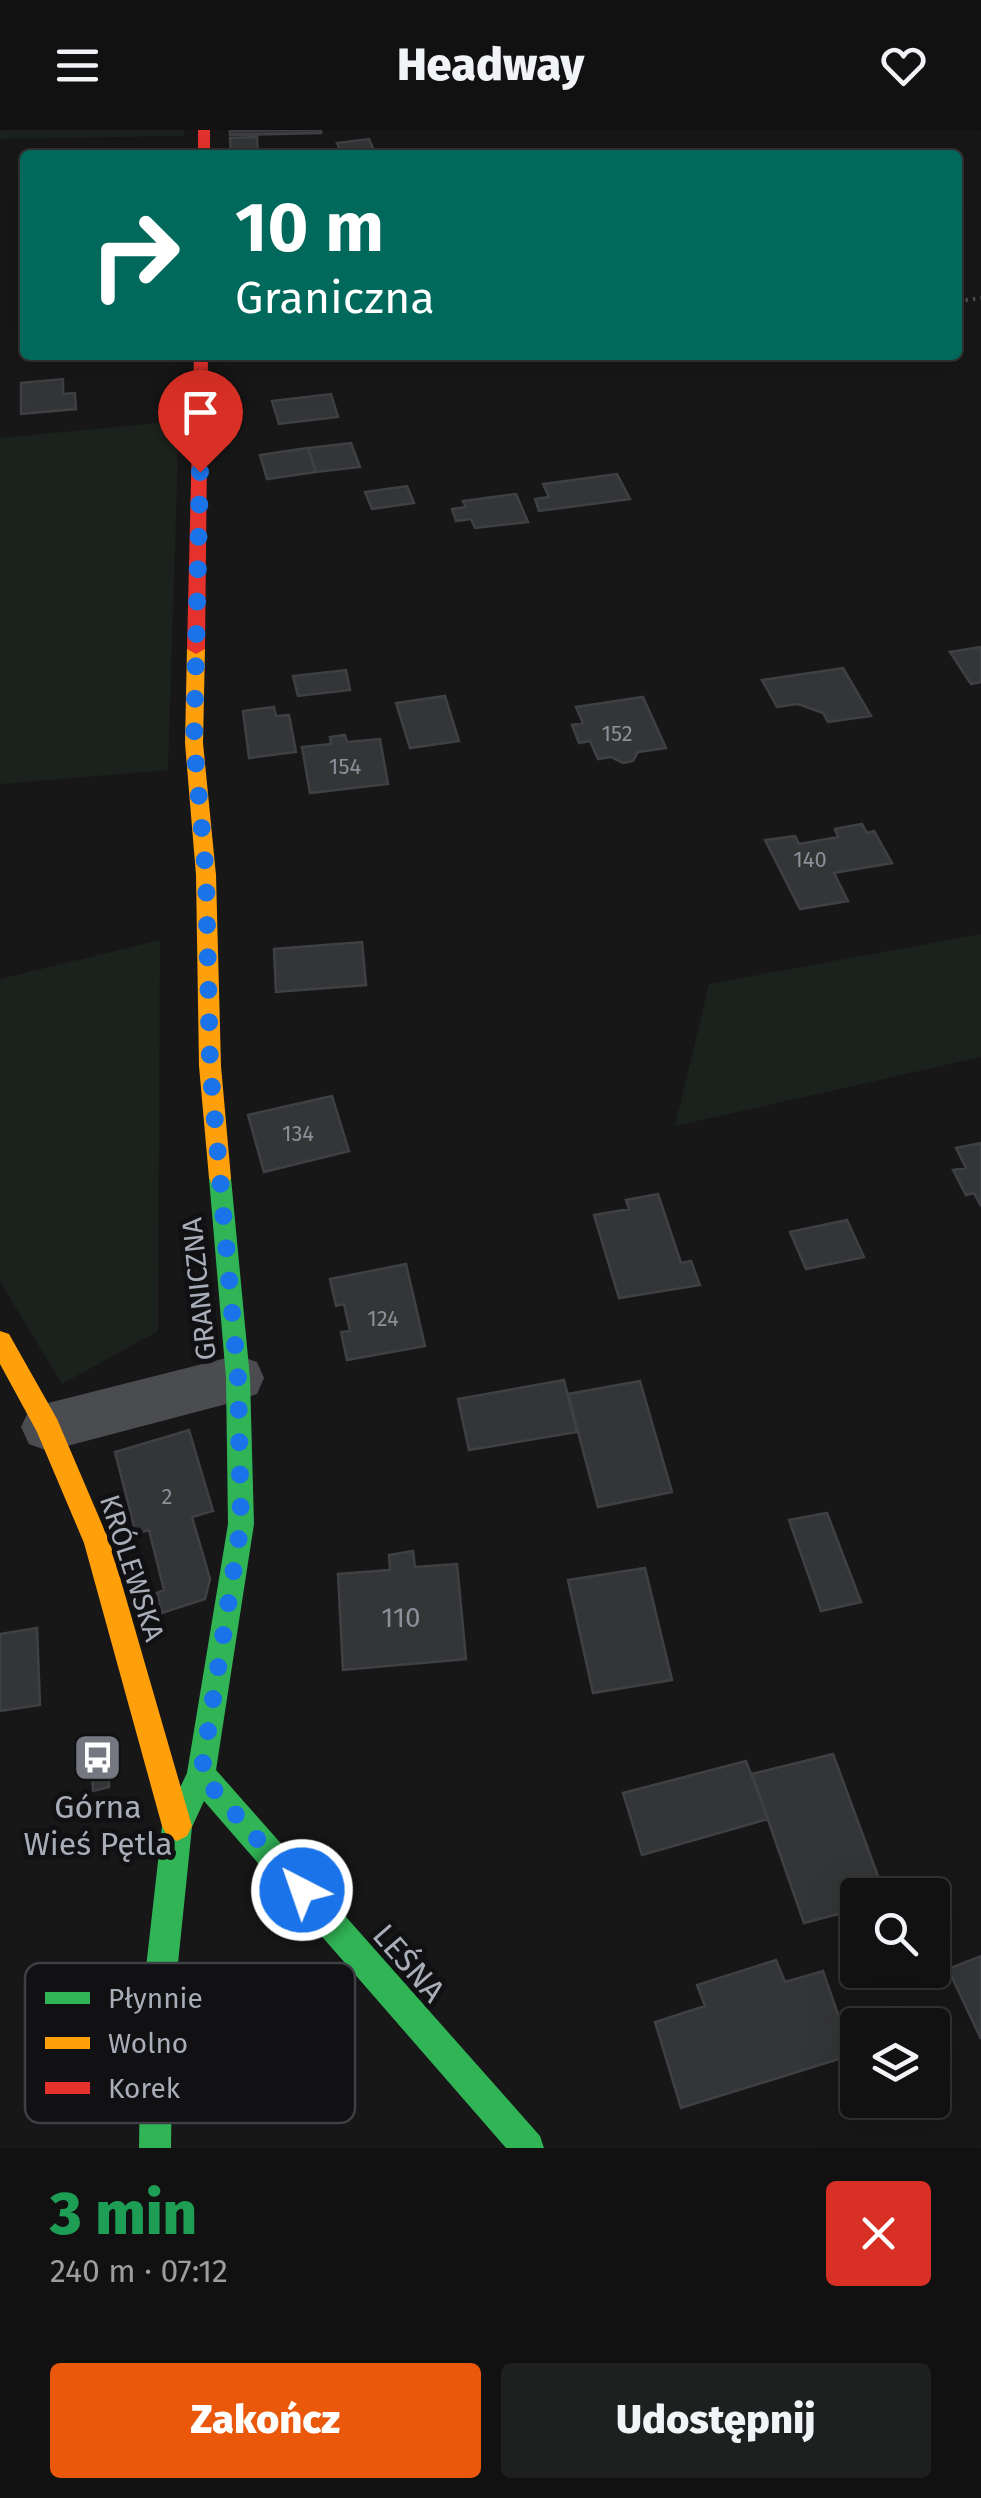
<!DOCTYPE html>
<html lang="pl">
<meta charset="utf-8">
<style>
body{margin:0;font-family:"Fira Sans",sans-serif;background:#1e1f1f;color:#f1f3f6;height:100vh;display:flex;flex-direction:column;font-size:38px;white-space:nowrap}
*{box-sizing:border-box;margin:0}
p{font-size:32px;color:#9c9d9f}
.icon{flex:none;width:55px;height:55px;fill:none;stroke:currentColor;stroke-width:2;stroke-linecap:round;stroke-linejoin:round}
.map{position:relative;height:2018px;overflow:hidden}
.side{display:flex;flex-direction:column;background:#111;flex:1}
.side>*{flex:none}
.top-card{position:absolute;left:20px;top:20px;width:942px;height:210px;border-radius:10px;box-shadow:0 10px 40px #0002,0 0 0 2px #303131;background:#00695c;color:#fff;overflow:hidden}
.buttons{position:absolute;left:840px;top:1748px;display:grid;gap:20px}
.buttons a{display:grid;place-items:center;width:110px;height:110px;border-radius:10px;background:#111;box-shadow:0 10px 40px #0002,0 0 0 2px #303131;font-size:50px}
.pin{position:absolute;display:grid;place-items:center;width:85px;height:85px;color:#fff;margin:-102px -42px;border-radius:50% 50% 50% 0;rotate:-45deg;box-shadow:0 0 10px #0007}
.pin .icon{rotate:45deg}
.me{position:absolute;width:110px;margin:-55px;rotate:319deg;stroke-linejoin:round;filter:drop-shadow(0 0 8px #0008)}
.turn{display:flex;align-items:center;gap:35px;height:210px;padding:0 50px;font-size:45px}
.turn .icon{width:130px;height:130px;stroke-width:2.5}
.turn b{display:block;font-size:70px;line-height:85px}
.round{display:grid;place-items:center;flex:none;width:105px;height:105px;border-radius:10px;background:#1e1f1f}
.head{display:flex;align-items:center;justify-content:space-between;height:170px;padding:0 50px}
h1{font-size:60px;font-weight:800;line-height:75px;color:#1e9e55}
.button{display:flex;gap:20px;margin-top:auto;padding:20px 50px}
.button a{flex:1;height:115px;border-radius:10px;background:#ea580c;color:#fff;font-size:40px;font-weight:800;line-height:115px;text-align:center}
.button a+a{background:#1e1f1f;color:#f1f3f6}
header{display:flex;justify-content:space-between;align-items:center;height:130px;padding:0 50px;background:#111;font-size:45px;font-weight:800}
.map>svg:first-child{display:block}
.green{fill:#1b211c}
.building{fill:#343537;stroke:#3f4043;stroke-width:2.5}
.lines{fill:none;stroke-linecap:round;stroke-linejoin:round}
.path{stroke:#4d4e52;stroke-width:4;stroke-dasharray:2.5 5;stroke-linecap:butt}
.street{fill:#4b4c50;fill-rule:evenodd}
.fast{fill:#30b455;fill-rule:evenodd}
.slow{fill:#ff9f0a;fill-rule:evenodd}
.jam{fill:#e5322d;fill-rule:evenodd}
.route{stroke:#1a73e8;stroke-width:18;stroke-dasharray:0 32.4}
.labels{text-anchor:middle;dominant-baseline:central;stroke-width:10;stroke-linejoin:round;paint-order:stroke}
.number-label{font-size:22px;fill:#8b8f98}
.street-label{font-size:28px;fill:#a8adb8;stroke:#111113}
.near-number-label{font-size:28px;fill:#8b8f98}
.near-poi-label{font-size:32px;fill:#a8adb8;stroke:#111113}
.near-street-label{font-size:32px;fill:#a8adb8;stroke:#111113}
.key{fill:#111113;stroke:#3e4045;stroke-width:2.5}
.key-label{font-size:28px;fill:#a8adb8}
</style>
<header><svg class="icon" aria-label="menu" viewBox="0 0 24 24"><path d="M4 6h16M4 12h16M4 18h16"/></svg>Headway<svg class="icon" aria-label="heart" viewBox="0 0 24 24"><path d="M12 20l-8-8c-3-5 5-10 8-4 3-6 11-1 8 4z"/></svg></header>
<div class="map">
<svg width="981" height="2018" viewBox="0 0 981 2018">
<rect width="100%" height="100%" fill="#171717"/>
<!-- green -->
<path class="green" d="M0,0H184V6L0,9Z
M179,291L168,640L0,654V308Z
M981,804V927L675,996L709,854Z
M160,810L158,1201L62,1254L0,1152V849Z"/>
<!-- building -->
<path class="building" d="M230,0H321V3L230,5Z
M257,7L258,25H231L230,8Z
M369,9L376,25H342L337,13Z
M63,249V264L75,263L76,279L21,284V253Z
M331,264L338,287L279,294L272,271Z
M351,313L360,337L316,342L308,318Z
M308,318L316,342L267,349L260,325Z
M617,344L630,369L539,381L535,369L549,367L543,354Z
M407,356L414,373L372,379L365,362Z
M516,364L528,392L475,398L471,389L456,391L452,379L466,377L463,371Z
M981,517V552L971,554L950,522Z
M843,538L871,586L828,592L823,583L798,574L777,577L762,550Z
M346,540L350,560L298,566L293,546Z
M445,566L459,611L410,618L396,573Z
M643,567L666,618L638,622L633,631L623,633L611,627L598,629L590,611L579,613L572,595L583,593L576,577Z
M274,577L276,586L289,585L296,622L249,628L243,581Z
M345,605L347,612L380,609L388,654L310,663L302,617L331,614L330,607Z
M862,694L867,703L874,701L892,733L834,743L848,771L800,779L765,710L795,706L799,714L838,707L835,699Z
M362,812L366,855L276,862L274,819Z
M332,966L349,1021L264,1042L248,985Z
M981,1013V1076L974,1063L966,1065L953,1040L966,1038L956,1018Z
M658,1064L681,1133L691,1131L700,1155L619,1168L594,1085L629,1079L626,1070Z
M847,1090L864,1127L806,1139L790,1102Z
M406,1134L425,1216L347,1230L341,1202L350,1201L344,1174L336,1176L330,1149Z
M564,1250L577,1302L469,1320L458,1269Z
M640,1251L672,1362L598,1377L568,1264Z
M189,1300L213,1381L192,1387L210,1449L205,1469L162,1483L157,1463L164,1460L149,1400L136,1404L115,1322Z
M827,1383L861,1472L821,1481L789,1390Z
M413,1421L415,1437L457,1434L466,1529L343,1540L338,1444L390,1440L389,1425Z
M645,1438L672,1550L593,1563L568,1450Z
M37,1498L40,1575L0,1581V1504Z
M108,1610L109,1657L93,1661L91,1614Z
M833,1624L885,1765H858V1779L804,1793L752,1644Z
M746,1631L768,1689L642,1725L623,1663Z
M981,1826V1909L948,1839Z
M776,1830L785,1852L823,1841L852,1925L681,1978L655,1892L705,1876L697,1855Z"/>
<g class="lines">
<!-- path -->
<path class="path" d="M958,171L981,168
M516,228L538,225"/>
<!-- street -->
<path class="street" d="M238,1225L257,1232L264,1248L257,1264L238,1271L48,1321L29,1314L21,1297L29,1280L48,1273Z"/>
<!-- fast -->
<path class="fast" d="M220,1039L228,1042L231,1048L250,1248L254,1394L216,1640L540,2006L544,2018H506L204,1671L192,1697L173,1882L171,2018H139L141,1882L162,1696L187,1643L228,1394L226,1248L209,1048L212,1042Z"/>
<!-- slow -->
<path class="slow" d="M196,514L205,519L203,613L216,745L221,936L231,1048L228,1054H212L209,1048L199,936L196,745L185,613L187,519Z
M0,1201L9,1204L57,1289L110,1413L192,1696L187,1706L177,1711L167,1706L162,1696L84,1413L37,1302L0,1234Z"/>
<!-- jam -->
<path class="jam" d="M198,0H210V25H198Z
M194,225H208L205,519L196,524L187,519Z"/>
</g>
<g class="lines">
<!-- route -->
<path class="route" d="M200,342L194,613L206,745L210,936L238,1248L241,1394L201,1645L302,1760"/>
</g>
<!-- icons -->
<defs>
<symbol id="bus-square" viewBox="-11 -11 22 22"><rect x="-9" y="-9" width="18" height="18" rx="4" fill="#757880" stroke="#111113"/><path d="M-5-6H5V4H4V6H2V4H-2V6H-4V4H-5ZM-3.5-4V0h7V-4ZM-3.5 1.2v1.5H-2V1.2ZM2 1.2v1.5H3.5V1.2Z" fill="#fff"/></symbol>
</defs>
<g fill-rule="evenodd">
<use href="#bus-square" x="70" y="1600" width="55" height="55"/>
</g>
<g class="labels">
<!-- number labels -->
<g class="number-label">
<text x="617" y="603">152</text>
<text x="345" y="636">154</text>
<text x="810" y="729">140</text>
<text x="298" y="1003">134</text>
<text x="383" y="1188">124</text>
<text x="167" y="1366">2</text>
</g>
<!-- street labels -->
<g class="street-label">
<text transform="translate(199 1159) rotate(-96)">GRANICZNA</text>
<text transform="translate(132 1438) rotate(72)">KRÓLEWSKA</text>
</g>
<!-- near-number labels -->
<g class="near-number-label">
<text x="401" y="1487">110</text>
</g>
<!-- near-poi labels -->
<g class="near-poi-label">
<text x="98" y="1677">Górna<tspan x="98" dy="37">Wieś Pętla</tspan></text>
</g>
<!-- near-street labels -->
<g class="near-street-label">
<text transform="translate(409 1833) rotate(49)">LEŚNA</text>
</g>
</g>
<!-- legend -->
<rect x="25" y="1833" width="330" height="160" rx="15" class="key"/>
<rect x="45" y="1862" width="45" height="12" fill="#30b455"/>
<rect x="45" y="1907" width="45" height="12" fill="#ff9f0a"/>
<rect x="45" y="1952" width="45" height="12" fill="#e5322d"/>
<g class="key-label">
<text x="108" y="1878">Płynnie</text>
<text x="108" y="1923">Wolno</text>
<text x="108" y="1968">Korek</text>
</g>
</svg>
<div class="buttons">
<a><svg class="icon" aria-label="search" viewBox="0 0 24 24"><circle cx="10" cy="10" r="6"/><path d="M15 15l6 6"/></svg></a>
<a><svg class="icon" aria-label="layers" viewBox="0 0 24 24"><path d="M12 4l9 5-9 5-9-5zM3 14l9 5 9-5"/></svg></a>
</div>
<div class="pin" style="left:200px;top:342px;background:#d93025"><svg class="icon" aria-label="arrive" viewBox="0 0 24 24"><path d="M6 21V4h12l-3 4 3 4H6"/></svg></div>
<svg class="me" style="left:302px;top:1760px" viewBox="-20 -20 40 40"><circle r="17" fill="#1a73e8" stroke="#fff" stroke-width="3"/><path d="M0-11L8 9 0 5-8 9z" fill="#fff"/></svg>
<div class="top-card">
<div class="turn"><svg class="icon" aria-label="right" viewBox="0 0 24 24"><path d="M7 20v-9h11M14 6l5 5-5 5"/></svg><div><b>10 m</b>Graniczna</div></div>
</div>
</div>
<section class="side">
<div class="head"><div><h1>3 min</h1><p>240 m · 07:12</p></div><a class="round" style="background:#d93025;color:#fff"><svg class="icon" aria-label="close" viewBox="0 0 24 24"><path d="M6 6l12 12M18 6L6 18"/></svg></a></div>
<div class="button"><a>Zakończ</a><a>Udostępnij</a></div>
</section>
